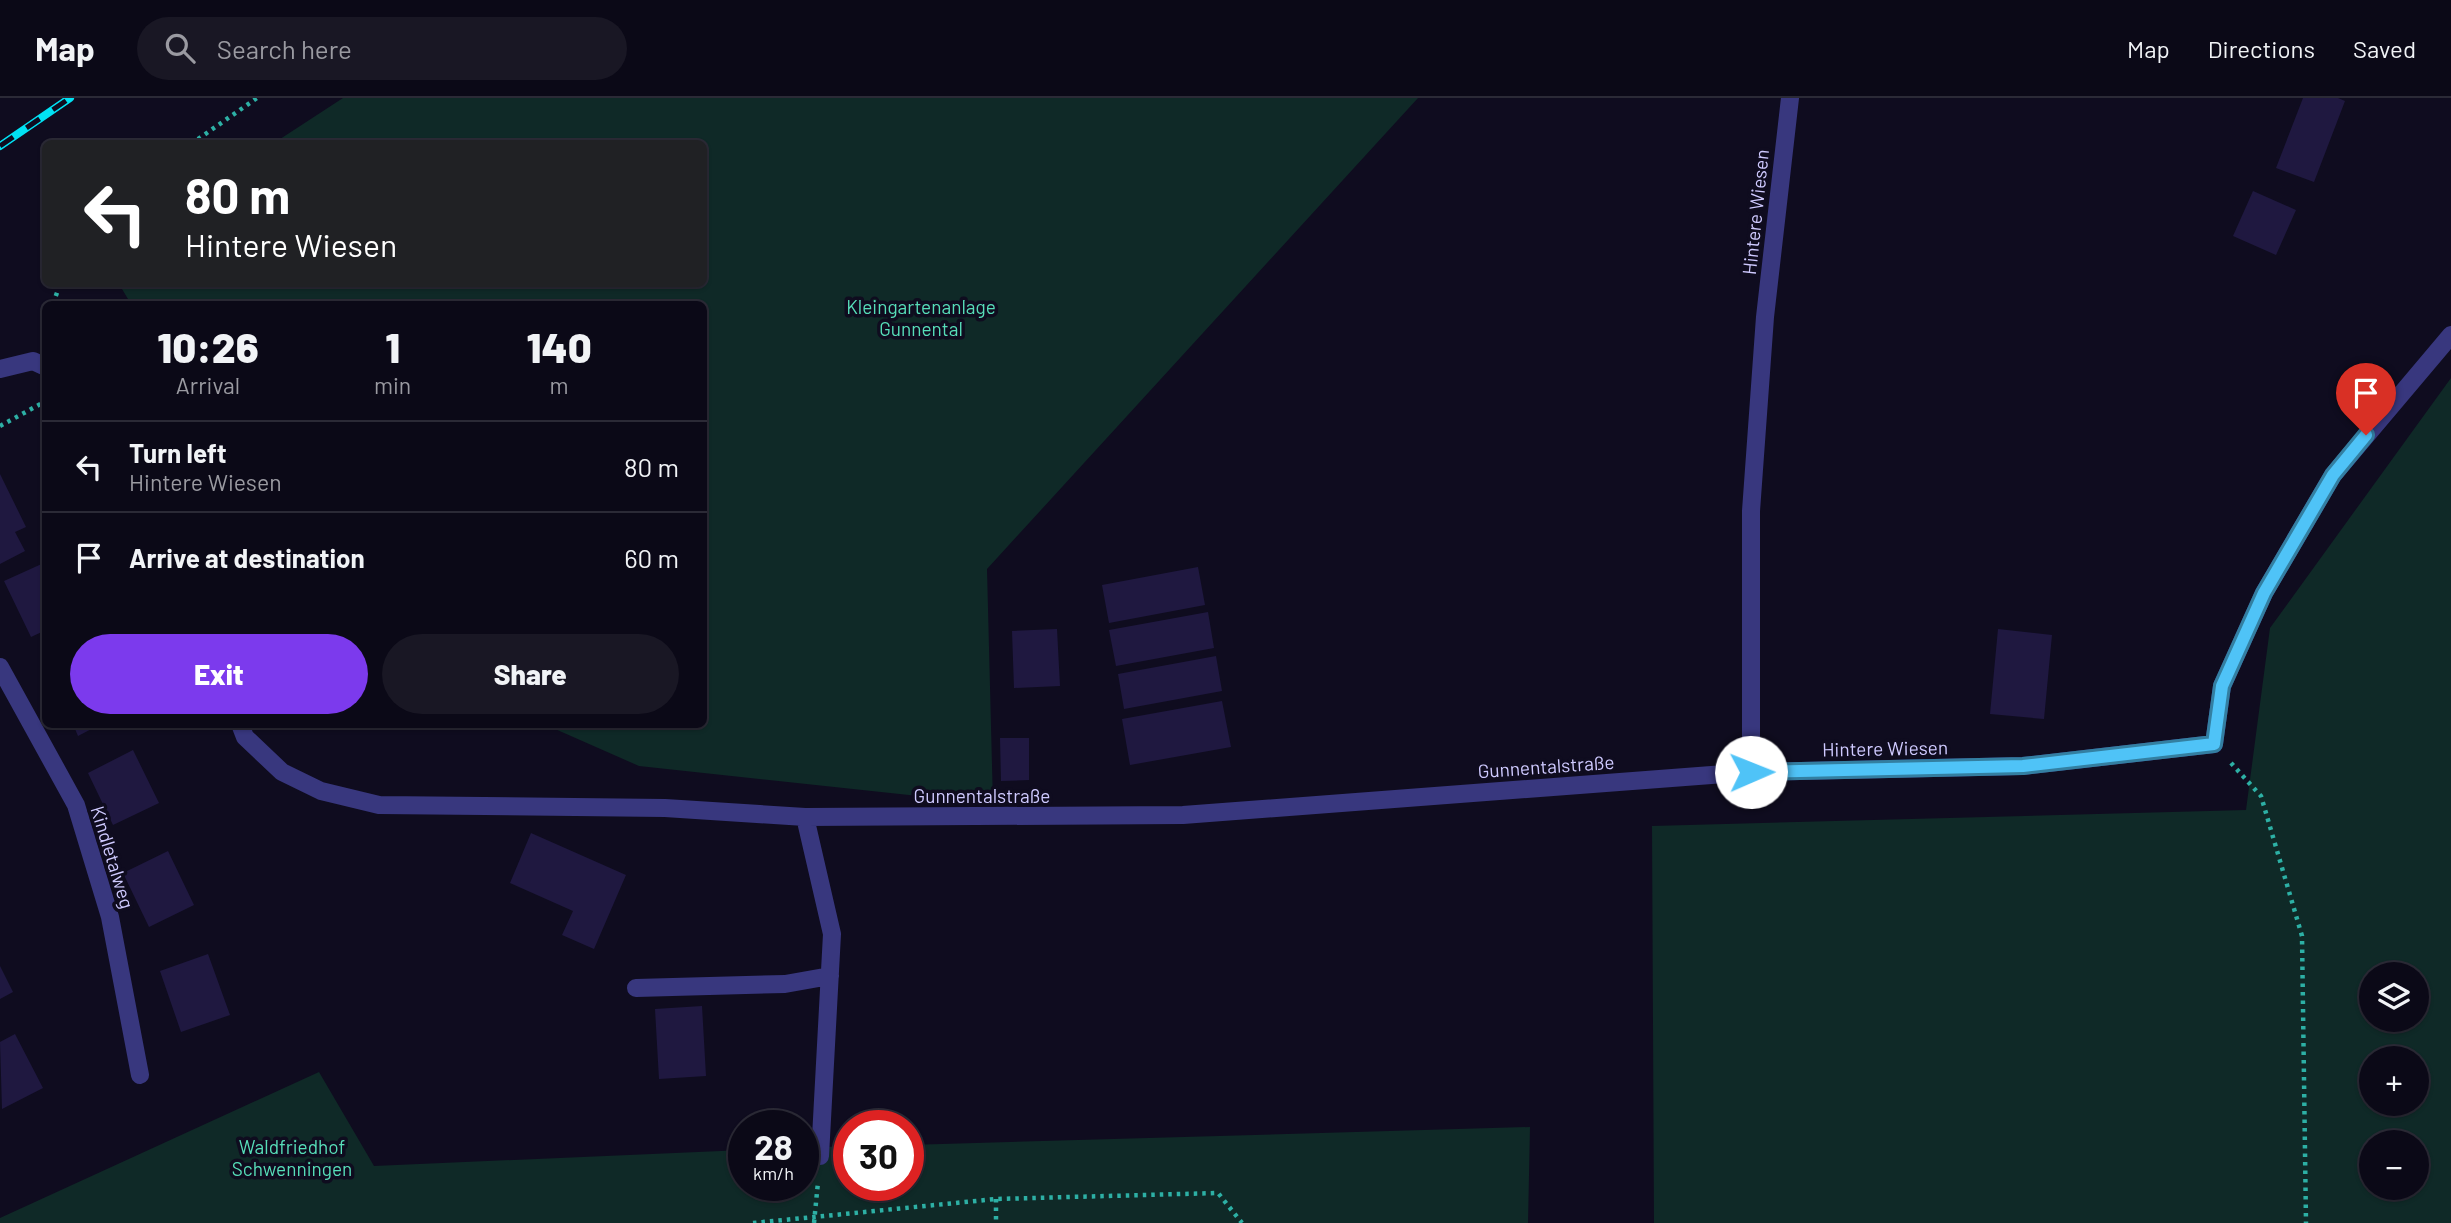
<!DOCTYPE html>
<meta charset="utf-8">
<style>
body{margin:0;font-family:Barlow,sans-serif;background:#191724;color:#f1f3f6;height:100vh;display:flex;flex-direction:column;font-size:26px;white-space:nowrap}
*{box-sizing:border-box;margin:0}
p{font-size:23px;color:#9a9aa1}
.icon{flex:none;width:38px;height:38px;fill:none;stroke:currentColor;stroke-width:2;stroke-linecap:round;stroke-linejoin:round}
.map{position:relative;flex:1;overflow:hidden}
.panel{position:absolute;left:42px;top:203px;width:665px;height:427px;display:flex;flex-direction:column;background:#0b0917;border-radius:10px;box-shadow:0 2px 5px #0004,0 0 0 2px #2b2a36}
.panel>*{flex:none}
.guide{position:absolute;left:42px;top:42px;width:665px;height:147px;border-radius:10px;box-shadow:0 2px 5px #0004,0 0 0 2px #2b2a36;background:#202124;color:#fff;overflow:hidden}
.buttons{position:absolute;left:2359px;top:864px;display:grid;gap:14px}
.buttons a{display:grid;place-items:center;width:70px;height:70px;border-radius:50%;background:#0b0917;box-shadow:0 2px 5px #0004,0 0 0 2px #2b2a36;font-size:35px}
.speed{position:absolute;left:728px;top:1012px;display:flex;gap:14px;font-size:35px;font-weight:700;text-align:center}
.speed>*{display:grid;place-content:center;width:91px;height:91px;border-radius:50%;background:#0b0917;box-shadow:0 2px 5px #0004,0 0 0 2px #2b2a36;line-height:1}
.speed small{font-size:18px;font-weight:400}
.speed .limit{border:10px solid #d22;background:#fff;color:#111}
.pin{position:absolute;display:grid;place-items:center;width:60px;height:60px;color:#fff;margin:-72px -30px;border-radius:50% 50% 50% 0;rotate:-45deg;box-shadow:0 0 7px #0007}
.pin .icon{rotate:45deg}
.me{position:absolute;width:77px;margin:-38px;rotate:89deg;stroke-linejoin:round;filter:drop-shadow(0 0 5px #0008)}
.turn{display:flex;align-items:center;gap:24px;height:147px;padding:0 28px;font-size:32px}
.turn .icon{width:91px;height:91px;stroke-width:2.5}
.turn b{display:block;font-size:49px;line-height:60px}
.eta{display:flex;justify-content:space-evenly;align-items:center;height:119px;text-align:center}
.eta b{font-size:42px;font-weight:800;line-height:49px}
.cta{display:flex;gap:14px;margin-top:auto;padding:14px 28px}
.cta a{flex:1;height:80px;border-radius:42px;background:#7c3aed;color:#fff;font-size:28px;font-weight:800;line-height:80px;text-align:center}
.cta a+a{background:#191724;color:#f1f3f6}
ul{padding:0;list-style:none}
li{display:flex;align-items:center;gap:21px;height:91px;padding:0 28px;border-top:2px solid #2b2a36}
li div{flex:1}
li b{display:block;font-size:26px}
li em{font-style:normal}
header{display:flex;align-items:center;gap:42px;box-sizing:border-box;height:98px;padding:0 35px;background:#0b0917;border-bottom:2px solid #2b2a36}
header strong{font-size:33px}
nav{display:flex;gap:38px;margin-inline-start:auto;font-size:24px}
.search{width:490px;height:63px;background:#191724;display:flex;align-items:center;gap:18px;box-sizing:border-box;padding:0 24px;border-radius:38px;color:#9a9aa1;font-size:26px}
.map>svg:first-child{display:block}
.green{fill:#0f2927;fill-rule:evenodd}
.building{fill:#1f1840}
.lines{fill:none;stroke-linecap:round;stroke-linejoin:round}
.path{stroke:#2db0a5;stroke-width:4.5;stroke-dasharray:3.5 5;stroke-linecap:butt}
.minor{stroke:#38377e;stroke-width:18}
.rail-casing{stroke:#01e2f4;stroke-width:8}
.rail{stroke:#0f0c1f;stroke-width:5;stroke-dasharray:16;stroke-linecap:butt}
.route-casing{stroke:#337fa1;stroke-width:18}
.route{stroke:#4fc3f7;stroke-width:12}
.labels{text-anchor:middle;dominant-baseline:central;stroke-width:7;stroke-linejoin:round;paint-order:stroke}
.street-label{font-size:19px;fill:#cfcaff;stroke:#0f0c1f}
.park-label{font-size:19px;fill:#57deb9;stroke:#0f0c1f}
</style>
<header>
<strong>Map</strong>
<div class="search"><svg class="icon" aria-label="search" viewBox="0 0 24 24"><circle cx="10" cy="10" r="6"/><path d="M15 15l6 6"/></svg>Search here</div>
<nav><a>Map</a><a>Directions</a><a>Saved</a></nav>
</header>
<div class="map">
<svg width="2451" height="1125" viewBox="0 0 2451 1125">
<rect width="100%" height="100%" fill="#0f0c1f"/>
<!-- green -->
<path class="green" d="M343,0H1418L987,471L993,706L639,668L546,627L704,626V206H131L119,186H704V46L274,45Z
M2451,280V1125H1654L1652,728L2246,712L2270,530ZM2371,877H2417V922H2371ZM2371,961H2417V1006H2371ZM2371,1045H2417V1090H2371Z
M319,974L374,1068L744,1052V1087H803V1050L849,1048V1087H908V1047L1530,1029L1528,1125H0V1120Z"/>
<!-- building -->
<path class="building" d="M2303,0H2338L2345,3L2314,84L2276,70Z
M2253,93L2296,112L2276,157L2233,138Z
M0,376L26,429L15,434L25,453L0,466Z
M46,464V532L31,539L4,483Z
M1198,469L1205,507L1109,525L1102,487Z
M1208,514L1214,550L1116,568L1109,532Z
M1057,531L1060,588L1014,590L1012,533Z
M1998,531L2052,537L2044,621L1990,616Z
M1216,558L1222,593L1124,611L1118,576Z
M1222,603L1231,649L1130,667L1122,621Z
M73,626H101L78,638Z
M1000,640H1029V682L1001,683Z
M133,652L159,705L113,727L88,675Z
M531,735L626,777L594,851L562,837L573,813L510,785Z
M168,753L194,807L149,829L123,775Z
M208,856L230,917L181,934L160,873Z
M0,868L13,894L0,901Z
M702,908L706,978L659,981L655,911Z
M15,936L43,990L2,1011L0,944Z"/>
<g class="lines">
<!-- path -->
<path class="path" d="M191,46L257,0
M53,206L60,186
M42,239L46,229
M0,328L46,303
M2231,665L2261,698L2302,838L2306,1125
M996,1101V1125
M753,1125L996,1101L1218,1095L1242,1125
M814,1125L818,1084"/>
<!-- minor -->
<path class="minor" d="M0,271L33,263L46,269
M0,569L76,707L110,819L140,977
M240,626L245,639L282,674L321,693L379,707L665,710L805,719L1183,717L1751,674L2023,668L2214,646L2222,588L2264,495L2333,377L2451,237
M1751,674V413L1765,219L1790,0
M805,719L832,836L820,1058
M636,890L785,886L830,878"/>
<defs>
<path id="rail" d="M0,48L70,0"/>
</defs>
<!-- rail casing -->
<use href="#rail" class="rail-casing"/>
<!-- rail -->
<use href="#rail" class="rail"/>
</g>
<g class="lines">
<defs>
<path id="route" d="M1751,674L2023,668L2214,646L2222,588L2264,495L2333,377L2366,337"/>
</defs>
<!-- route casing -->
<use href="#route" class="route-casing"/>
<!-- route -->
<use href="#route" class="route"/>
</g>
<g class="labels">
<!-- street labels -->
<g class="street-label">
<text transform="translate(1755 114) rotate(-84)">Hintere Wiesen</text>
<text transform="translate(1885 650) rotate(-1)">Hintere Wiesen</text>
<text transform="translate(1546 668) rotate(-4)">Gunnentalstraße</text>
<text x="982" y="697">Gunnentalstraße</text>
<text transform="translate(113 759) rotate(73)">Kindletalweg</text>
</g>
<!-- park labels -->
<g class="park-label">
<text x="921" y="208">Kleingartenanlage<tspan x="921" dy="22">Gunnental</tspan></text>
<text x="292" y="1048">Waldfriedhof<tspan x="292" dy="22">Schwenningen</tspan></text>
</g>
</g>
</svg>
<div class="buttons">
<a><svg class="icon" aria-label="layers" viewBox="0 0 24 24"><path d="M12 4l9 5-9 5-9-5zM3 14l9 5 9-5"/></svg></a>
<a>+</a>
<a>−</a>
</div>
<div class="speed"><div>28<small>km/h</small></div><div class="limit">30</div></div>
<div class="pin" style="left:2366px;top:337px;background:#d93025"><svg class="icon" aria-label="arrive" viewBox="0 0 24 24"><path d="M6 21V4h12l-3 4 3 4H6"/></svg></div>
<svg class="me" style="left:1751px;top:674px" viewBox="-20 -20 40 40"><circle r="19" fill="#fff"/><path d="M0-13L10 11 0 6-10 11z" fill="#4fc3f7"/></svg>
<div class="guide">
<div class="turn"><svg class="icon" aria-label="left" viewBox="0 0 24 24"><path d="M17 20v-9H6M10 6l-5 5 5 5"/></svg><div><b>80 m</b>Hintere Wiesen</div></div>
</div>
<section class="panel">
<div class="eta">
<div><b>10:26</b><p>Arrival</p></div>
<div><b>1</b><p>min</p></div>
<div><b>140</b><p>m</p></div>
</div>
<ul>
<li><svg class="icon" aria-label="left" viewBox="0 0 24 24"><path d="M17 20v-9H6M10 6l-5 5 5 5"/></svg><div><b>Turn left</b><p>Hintere Wiesen</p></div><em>80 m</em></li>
<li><svg class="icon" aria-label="arrive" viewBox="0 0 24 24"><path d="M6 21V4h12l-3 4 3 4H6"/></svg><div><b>Arrive at destination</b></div><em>60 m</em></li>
</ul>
<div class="cta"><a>Exit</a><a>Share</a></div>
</section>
</div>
